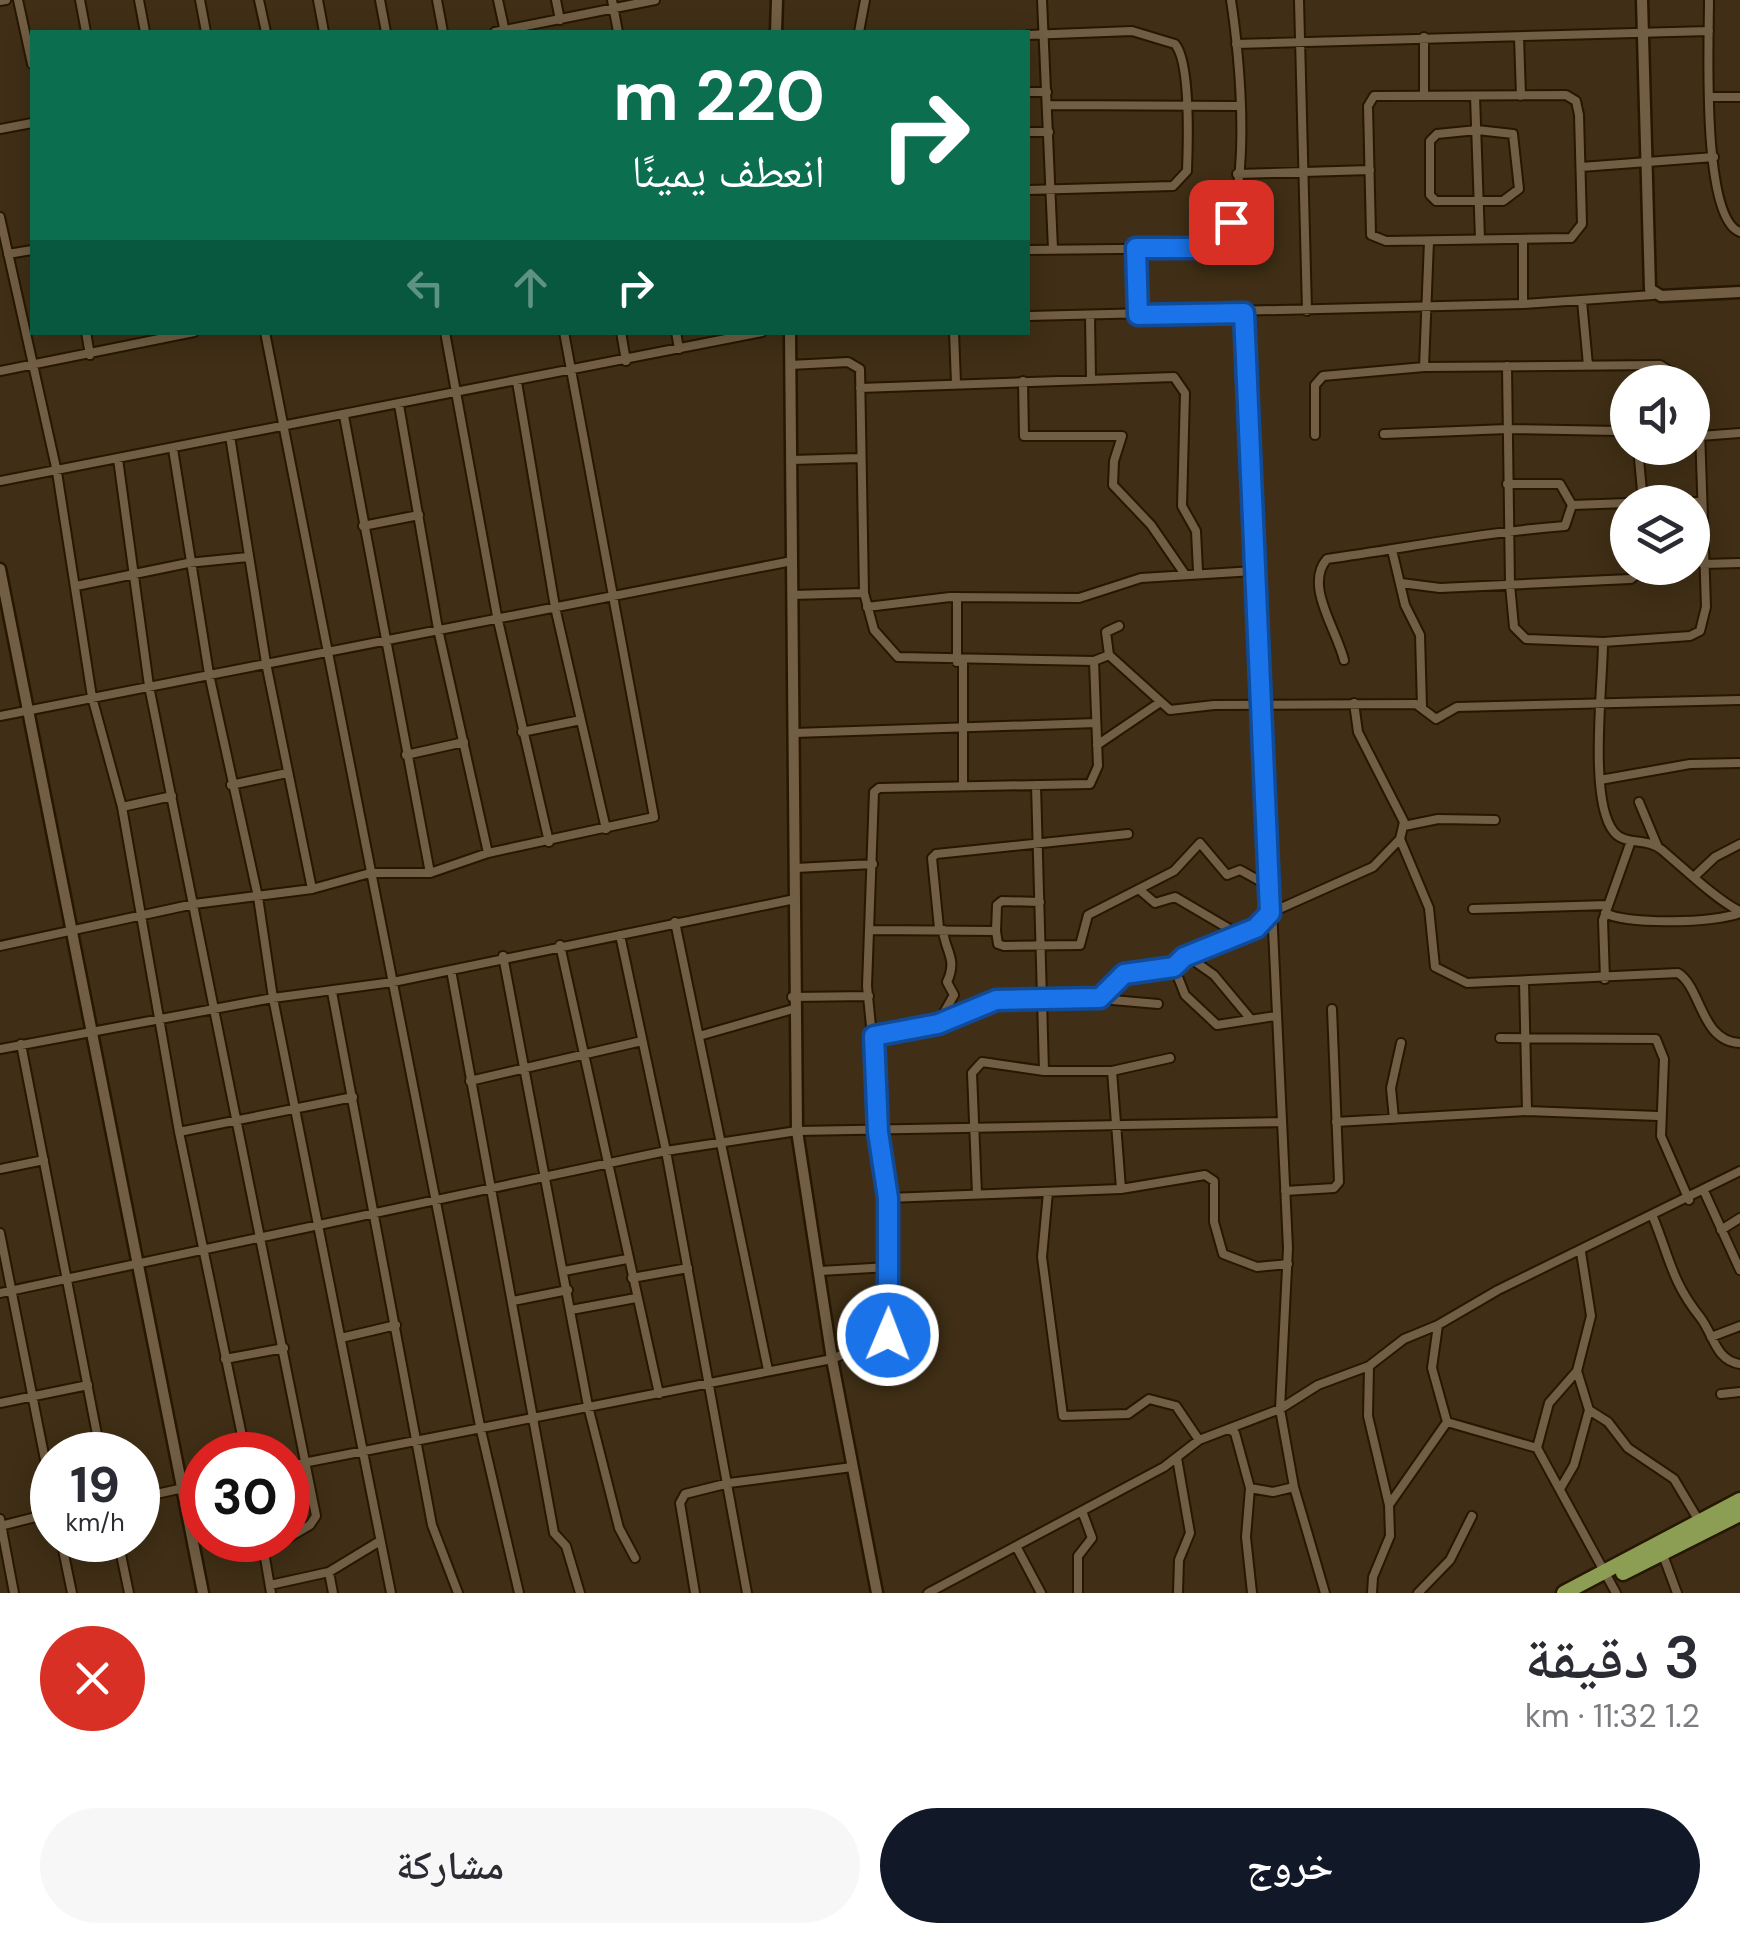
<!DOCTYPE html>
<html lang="ar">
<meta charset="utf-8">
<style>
body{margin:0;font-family:"DM Sans","Noto Naskh Arabic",sans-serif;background:#f7f7f7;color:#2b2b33;direction:rtl;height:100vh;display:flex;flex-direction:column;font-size:38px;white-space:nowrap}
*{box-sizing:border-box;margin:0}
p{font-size:32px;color:#7c7c81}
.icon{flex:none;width:55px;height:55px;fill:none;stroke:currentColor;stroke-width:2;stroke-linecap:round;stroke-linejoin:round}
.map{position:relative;height:1593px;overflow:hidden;direction:ltr}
.panel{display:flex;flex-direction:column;background:#fff;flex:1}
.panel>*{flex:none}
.top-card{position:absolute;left:30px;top:30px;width:1000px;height:305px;border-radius:0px;box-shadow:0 5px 25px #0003;direction:rtl;background:#0b6e4f;color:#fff;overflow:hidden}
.controls{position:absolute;left:1610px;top:365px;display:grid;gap:20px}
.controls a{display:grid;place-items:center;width:100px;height:100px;border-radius:50%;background:#fff;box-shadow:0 5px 25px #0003;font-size:50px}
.speed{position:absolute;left:30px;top:1432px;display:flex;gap:20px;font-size:50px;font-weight:700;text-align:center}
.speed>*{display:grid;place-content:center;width:130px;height:130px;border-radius:50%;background:#fff;box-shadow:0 5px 25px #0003;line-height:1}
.speed small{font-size:25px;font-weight:400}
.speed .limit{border:15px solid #d22;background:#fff;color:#111}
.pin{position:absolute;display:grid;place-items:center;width:85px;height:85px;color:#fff;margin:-42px;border-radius:20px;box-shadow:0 5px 15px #0006}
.me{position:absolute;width:110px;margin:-55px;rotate:1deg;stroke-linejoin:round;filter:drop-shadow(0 0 8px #0008)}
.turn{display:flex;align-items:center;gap:35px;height:210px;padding:0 40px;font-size:45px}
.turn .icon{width:130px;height:130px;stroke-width:2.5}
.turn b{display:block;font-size:70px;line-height:85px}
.lanes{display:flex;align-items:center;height:95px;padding:0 40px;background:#0003;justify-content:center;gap:50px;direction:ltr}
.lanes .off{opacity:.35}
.round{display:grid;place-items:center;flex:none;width:105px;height:105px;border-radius:52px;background:#f7f7f7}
.headline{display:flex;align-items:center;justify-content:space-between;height:170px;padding:0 40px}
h1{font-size:60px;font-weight:600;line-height:75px}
.action{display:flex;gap:20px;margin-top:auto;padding:20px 40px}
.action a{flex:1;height:115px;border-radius:60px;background:#111827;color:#fff;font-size:40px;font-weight:600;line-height:115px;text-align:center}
.action a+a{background:#f7f7f7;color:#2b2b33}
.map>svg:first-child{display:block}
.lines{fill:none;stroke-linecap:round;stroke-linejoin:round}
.street-casing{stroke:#271700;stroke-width:12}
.secondary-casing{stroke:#271700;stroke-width:15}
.highway-casing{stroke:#271700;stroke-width:19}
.street{stroke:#715e44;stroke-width:8}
.secondary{stroke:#715e44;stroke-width:10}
.highway{stroke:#8c9e54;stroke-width:14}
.route-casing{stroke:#114b97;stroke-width:25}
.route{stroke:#1a73e8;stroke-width:18}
</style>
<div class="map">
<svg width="1740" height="1593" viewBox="0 0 1740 1593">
<rect width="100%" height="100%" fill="#402f16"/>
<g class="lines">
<defs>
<path id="street" d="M18,0L32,64
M80,0L86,32
M139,0L145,32
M200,0L206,32
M259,0L266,32
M318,0L324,32
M380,0L386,32
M437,0L443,32
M498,0L505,32
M556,0L560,20
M612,0L618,32
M1042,0L1053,249
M1299,0L1307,311
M1709,0C1709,41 1701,219 1740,232
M0,1L6,0
M495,32L655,0
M859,32L865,0
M1028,35L1132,31L1175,44C1191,63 1188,144 1187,171L1173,186L1028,190
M1519,37L1521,96
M1236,44L1709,31
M1028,92H1047
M1424,95V37
M1566,95L1576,101L1579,115L1582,224L1571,238L1386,241L1371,235L1368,106L1374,96Z
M1475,96L1480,239
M1710,97H1740
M1048,105L1240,106
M0,129L32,123
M1477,130L1513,134L1519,189L1503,201H1436L1430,195V141L1437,134Z
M1028,132H1049
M1581,167L1714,157
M1237,174L1370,170
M0,217L57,472L92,697L122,807L179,1132L246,1455
M1135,249L1138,315
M1028,250L1209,248C1258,221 1239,51 1231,0
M8,254L32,250
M1582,301L1588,365
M1523,304V240
M1244,313L1288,1248L1280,1409L1294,1487L1325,1593
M1028,316L1523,304L1653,295
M1090,316L1091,379
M86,332L90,355
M265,332L480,1426L519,1593
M445,332L497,616L549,842
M621,332L626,361
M676,332L679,349
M954,332L956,383
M790,365L848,362L860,369L864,593L874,630L898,657L1094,661L1109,655L1106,632L1119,626
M1507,366L1510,585L1514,627L1526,639L1603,642L1690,636L1700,631L1706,607L1699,401L1692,389
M1424,367L1429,241
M0,371L194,332
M1023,381L1024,436H1122L1114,461L1113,485L1151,525L1184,573
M517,382L555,607L606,829
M860,388L1174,377L1185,393L1182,506L1196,531L1198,571
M399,405L438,629L488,853
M344,416L430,873
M1384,434L1507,429L1619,431L1628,436
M1315,435V385L1323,376L1424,367L1660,365L1687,382
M230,436L266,663L312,889
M1700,436L1740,433
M1638,448L1643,502
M173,449L209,674L258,897L273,998L391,1593
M118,459L149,686L316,1516L310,1525L288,1538
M791,460L860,458
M0,481L762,332
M1507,484H1560L1572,505
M1676,502H1700
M363,526L419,515
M1392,550L1405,605L1420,635L1422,707
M1703,564L1740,563
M1401,583L1440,588L1608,580L1631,579L1644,568
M76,586L188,563L248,557
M792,595L864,593
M957,597V662
M867,607L950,597L1079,598L1141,578L1254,571
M1603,642C1603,685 1588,801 1614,832C1625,846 1647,837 1662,850C1681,866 1720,903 1740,911
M1109,655L1170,710L1214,705L1416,704L1436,719L1457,707L1740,700
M1344,660C1336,628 1304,585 1327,559C1406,548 1485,532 1565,526L1572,505L1628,503
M1354,703L1358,732L1404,822L1400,839L1429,908L1435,967L1467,983L1678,973C1702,988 1700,1041 1740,1043
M0,716L792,561
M522,732L581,720
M794,733L1096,723
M1097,745L1159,703
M406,755L464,742
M1600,780L1690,764L1740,763
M231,785L287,773
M1036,785L1044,1071
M963,786V662
M1639,802L1657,845
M122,807L172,796
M1404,826L1438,819L1495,820
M796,868L873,864
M1696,875L1715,857L1740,844
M1141,891L1155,903L1175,897L1238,934
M1473,909L1608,905
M1605,913C1627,925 1716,923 1740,913
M675,922L768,1370
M939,928L932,858L936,854L1128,834
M872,930L996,931L997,905L1002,901L1040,902
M996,931L998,944L1004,946L1080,945L1088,915L1174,871L1200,843L1227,875L1240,870L1269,886
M620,935L666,1151L747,1593
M560,945L659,1394
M0,946L194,904L312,889L370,873H430L488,853L654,817L564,332
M503,956L588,1406L619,1528L635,1558
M1187,956L1214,975L1249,1017
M451,970L554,1533L566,1546L580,1593
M1605,979L1603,920L1631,841
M1524,981L1527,1111
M332,992L432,1525L458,1593
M792,997L869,996
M1101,999C1117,973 1144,966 1174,967
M1275,1016L1217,1025L1185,995L1174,967L1185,957L1256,928L1270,913L1373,867L1400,839
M938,1023L954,995L947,982C958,958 945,952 943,930
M699,1036L793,1009
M874,1036L938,1023L996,1001L1101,999L1158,1004
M1500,1038L1656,1039L1664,1059L1661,1136L1689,1200
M21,1044L101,1455
M0,1049L273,998L393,982L795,899
M1112,1071L1170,1058
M470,1081L642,1041
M1394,1119L1391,1088L1401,1043
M1336,1122L1527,1111L1658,1116
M179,1132L353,1097
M0,1169L44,1160
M1285,1191L1334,1188L1339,1182L1332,1009
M1704,1191L1740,1270
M1048,1192L1042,1257L1063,1416L1128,1414L1149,1399L1176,1406L1199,1440
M977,1194L972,1073L982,1062L1044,1071H1112L1121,1189
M888,1198L1121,1189L1205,1175L1214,1181V1222L1223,1254L1257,1267L1288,1264
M1653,1217C1670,1259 1672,1282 1700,1317C1714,1335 1715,1360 1740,1364
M1721,1230L1740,1218
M0,1233L52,1495
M564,1271L627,1259
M820,1271L889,1267
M632,1278L688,1268
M0,1293L666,1151L797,1131L1281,1122
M513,1301L568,1290
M571,1310L636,1298
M1438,1325L1432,1368L1447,1422
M1711,1337L1740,1326
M341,1338L396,1325
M225,1359L284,1348
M1369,1366L1368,1416L1389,1505
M1577,1371L1589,1410L1608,1422L1628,1448L1674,1479L1699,1521
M1721,1394L1740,1392
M0,1403L88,1385
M1447,1422L1537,1448L1616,1593
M1229,1429L1235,1433L1250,1488L1246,1537L1252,1593
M1537,1448L1549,1403L1577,1371L1591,1316L1581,1252
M1177,1458L1190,1533L1179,1560L1178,1593
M288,1466L832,1359L888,1335V1198L867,986L874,792L879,788L1090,784L1098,766L1094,661
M1250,1488L1273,1492L1294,1487
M1560,1489L1574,1465L1589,1410
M138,1498L202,1484
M0,1519L14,1593
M0,1526L52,1513
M61,1540L72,1593
M118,1540L129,1593
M262,1540L271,1593
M1017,1548L1041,1593
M264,1551L283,1540
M1663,1555L1677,1593
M329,1572L333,1593
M270,1585L329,1572L380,1541
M695,1593L680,1503L685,1494L729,1483L852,1467
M928,1593L1164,1467L1199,1440L1280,1409L1318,1385L1369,1366L1404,1339L1438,1325L1498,1290L1740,1171
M1078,1593V1556L1092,1538L1082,1511
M1372,1593L1373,1577L1390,1536L1389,1505L1447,1422
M1418,1593L1450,1560L1472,1516"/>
<path id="secondary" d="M1642,0L1650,289L1661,296L1740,292
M776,32L777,0
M790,332L797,1131L832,1359L877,1593
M0,569L203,1593"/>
<path id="highway" d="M1623,1573L1740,1514
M1564,1593L1740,1500"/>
</defs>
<!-- street casing -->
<use href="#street" class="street-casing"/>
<!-- secondary casing -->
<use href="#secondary" class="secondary-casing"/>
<!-- highway casing -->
<use href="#highway" class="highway-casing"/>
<!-- street -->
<use href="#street" class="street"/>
<!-- secondary -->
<use href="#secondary" class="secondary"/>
<!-- highway -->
<use href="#highway" class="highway"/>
</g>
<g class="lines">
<defs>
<path id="route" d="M888,1335V1198L878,1132L874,1036L938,1024L996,1000L1100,998L1124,974L1174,967L1184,957L1256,928L1270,913L1244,313L1138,315L1136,248H1209L1219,242L1231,222"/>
</defs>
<!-- route casing -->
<use href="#route" class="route-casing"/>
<!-- route -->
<use href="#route" class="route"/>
</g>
</svg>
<div class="controls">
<a><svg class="icon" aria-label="sound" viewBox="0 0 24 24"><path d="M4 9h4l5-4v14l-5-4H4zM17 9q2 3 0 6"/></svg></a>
<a><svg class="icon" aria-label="layers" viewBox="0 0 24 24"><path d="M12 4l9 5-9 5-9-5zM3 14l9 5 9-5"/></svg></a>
</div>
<div class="speed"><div>19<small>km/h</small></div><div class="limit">30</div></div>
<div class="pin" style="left:1231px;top:222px;background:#d93025"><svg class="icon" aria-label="arrive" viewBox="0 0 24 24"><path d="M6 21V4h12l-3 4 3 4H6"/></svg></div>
<svg class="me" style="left:888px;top:1335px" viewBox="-20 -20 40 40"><circle r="17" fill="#1a73e8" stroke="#fff" stroke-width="3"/><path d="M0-11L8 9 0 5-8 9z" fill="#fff"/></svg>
<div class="top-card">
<div class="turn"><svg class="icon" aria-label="right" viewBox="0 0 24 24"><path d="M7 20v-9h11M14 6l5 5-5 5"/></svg><div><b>220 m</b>انعطف يمينًا</div></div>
<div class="lanes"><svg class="icon off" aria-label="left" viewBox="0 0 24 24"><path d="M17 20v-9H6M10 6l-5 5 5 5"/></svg><svg class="icon off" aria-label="ahead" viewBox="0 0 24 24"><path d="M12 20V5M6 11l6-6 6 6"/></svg><svg class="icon" aria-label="right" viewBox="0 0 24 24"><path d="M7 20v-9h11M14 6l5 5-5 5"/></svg></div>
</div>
</div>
<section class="panel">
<div class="headline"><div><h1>3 دقيقة</h1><p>1.2 km · 11:32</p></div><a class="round" style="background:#d93025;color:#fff"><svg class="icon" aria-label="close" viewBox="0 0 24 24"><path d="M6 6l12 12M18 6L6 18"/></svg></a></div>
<div class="action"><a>خروج</a><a>مشاركة</a></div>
</section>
